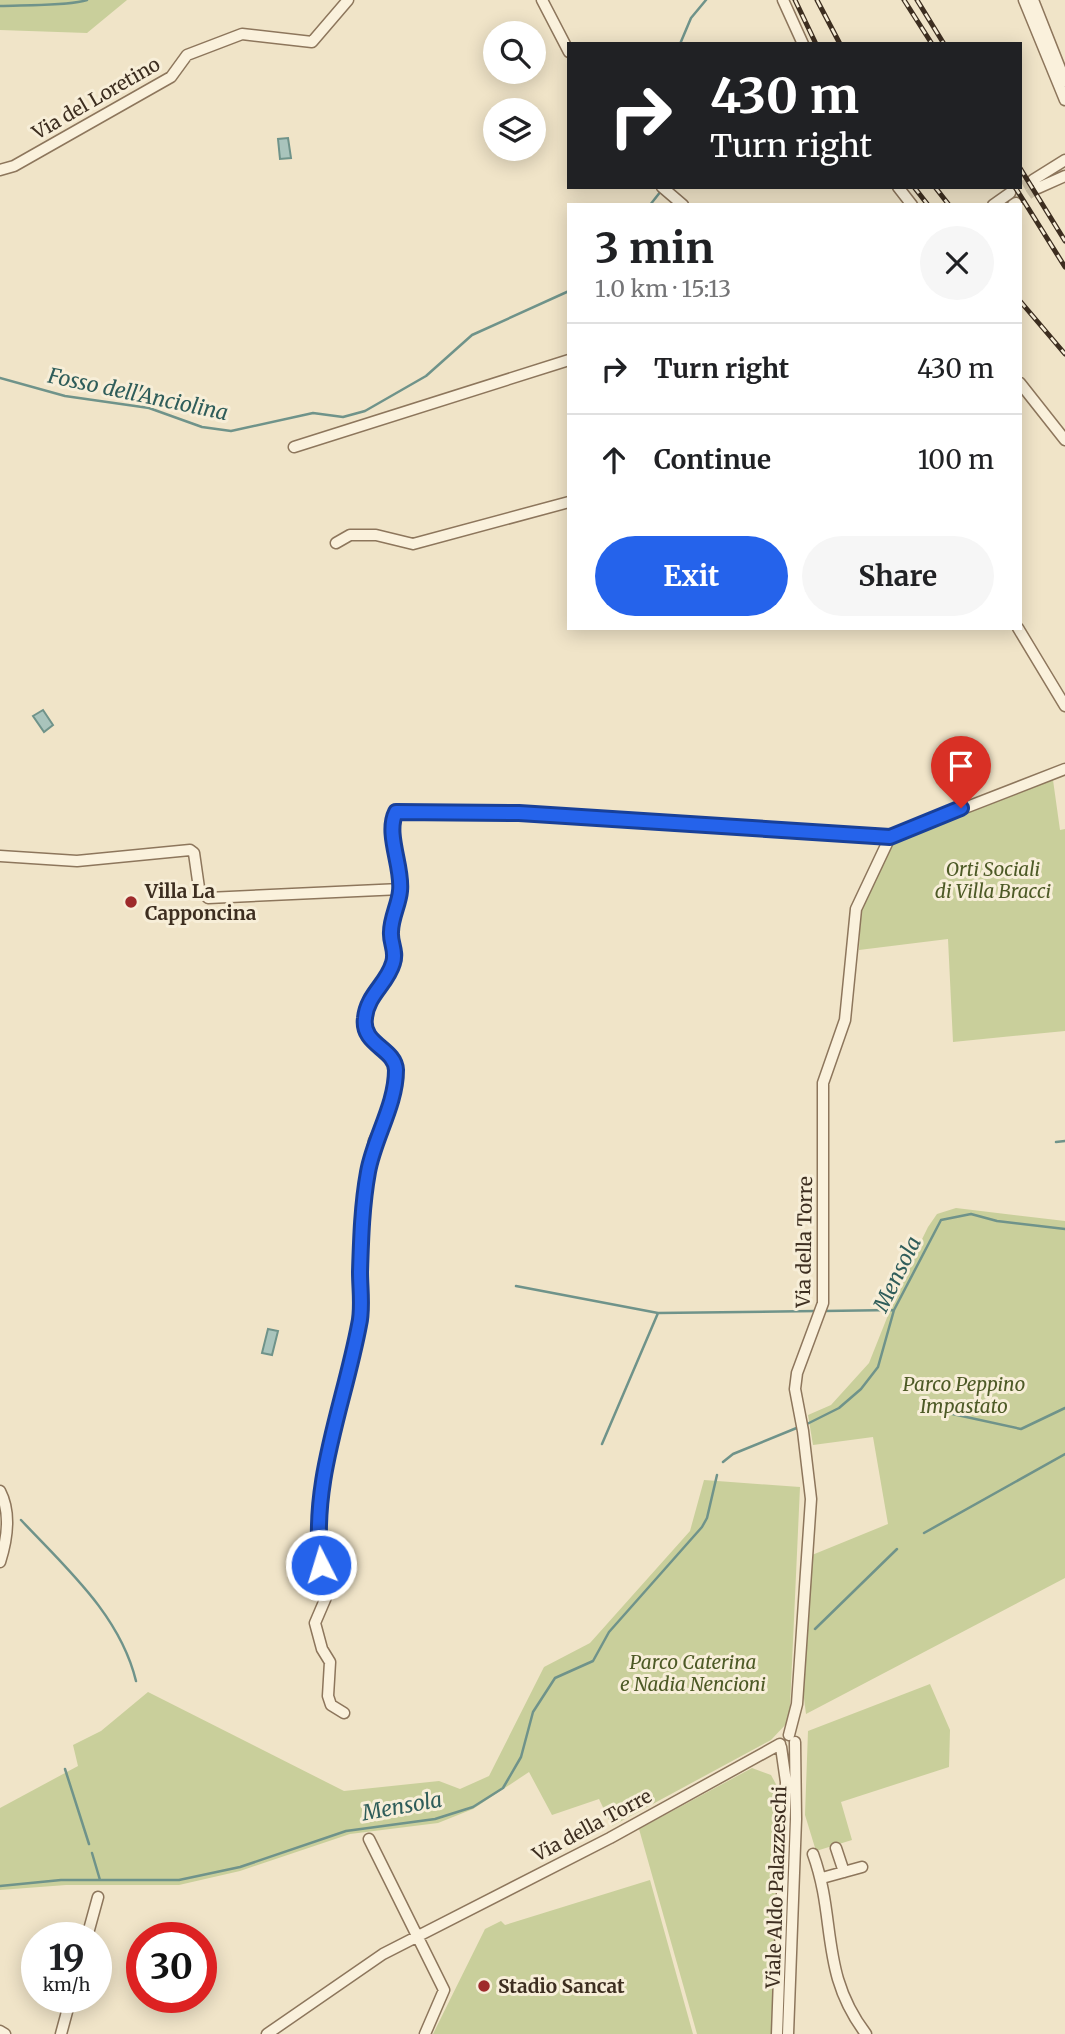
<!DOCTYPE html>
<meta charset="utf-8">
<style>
body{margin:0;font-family:Merriweather,serif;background:#f6f6f6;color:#202124;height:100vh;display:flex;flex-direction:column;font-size:26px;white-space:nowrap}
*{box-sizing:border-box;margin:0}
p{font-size:23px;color:#757577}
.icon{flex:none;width:38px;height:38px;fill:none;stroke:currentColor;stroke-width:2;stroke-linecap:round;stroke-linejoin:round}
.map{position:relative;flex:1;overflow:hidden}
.details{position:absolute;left:567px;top:203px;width:455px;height:427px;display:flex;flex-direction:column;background:#fff;border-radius:0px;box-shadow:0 4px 18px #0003}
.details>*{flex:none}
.guide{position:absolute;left:567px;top:42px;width:455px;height:147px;border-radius:0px;box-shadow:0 4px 18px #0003;background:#202124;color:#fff;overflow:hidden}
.buttons{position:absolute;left:483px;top:21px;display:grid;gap:14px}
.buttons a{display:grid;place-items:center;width:63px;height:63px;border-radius:50%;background:#fff;box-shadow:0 4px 18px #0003;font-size:35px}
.speed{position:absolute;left:21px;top:1922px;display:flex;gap:14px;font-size:35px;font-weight:700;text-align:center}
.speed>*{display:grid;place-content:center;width:91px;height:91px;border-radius:50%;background:#fff;box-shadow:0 4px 18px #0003;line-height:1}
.speed small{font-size:18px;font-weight:400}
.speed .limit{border:10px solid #d22;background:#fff;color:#111}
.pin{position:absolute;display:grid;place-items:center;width:60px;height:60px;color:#fff;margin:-72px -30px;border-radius:50% 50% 50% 0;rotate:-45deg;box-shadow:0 0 7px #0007}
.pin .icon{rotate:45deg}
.me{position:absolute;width:77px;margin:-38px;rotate:355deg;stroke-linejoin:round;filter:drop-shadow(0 0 5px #0008)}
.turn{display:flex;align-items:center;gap:24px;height:147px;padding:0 28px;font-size:32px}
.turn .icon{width:91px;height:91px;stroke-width:2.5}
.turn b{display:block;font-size:49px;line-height:60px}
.round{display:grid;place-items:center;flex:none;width:74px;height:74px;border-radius:37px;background:#f6f6f6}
.headline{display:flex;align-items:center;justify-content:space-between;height:119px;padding:0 28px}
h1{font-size:42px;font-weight:700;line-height:52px}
.button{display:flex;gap:14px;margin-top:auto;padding:14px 28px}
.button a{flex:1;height:80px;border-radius:42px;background:#2563eb;color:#fff;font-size:28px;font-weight:700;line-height:80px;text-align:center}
.button a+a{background:#f6f6f6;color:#202124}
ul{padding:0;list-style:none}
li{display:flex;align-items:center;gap:21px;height:91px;padding:0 28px;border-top:2px solid #e0e0e0}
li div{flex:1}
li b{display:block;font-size:26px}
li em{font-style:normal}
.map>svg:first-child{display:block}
.green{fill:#c9cf9b}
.water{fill:#a9c4bc;stroke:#6f938a;stroke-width:2}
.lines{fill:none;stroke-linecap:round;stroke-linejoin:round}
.stream{stroke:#6f938a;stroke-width:2.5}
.minor-tunnel{stroke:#ccc0a6;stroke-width:10;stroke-dasharray:10 5;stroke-linecap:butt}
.minor-casing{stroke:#8d765c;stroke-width:13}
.minor{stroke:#faf1dc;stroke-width:10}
.rail-casing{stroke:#3d2e20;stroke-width:5}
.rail{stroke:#f7eed8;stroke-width:2.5;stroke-dasharray:8;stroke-linecap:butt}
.route-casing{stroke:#184099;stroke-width:18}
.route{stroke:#2563eb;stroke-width:12}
.poi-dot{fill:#9e2a2b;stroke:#f7eed8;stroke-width:2.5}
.labels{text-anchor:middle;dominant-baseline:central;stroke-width:6;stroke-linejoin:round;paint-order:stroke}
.street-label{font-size:19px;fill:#3d2e20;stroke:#f7eed8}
.park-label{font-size:19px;font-style:italic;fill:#4d5a26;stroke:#f7eed8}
.poi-label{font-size:19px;font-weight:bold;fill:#3d2e20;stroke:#f7eed8;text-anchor:start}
.water-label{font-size:21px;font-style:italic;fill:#2f5d5a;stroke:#f7eed8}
</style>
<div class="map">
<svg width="1065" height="2034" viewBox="0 0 1065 2034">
<rect width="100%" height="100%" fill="#f0e4c8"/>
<!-- green -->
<path class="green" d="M0,0H127L87,33L0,30Z
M1053,780L1060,830L1065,829V1031L953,1042L948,939L859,950L861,905L893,840Z
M956,1208L1065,1221V1578L806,1714L802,1683L812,1555L888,1524L873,1437L813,1445L808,1415L831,1405L869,1363L902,1280L928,1227L937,1214Z
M704,1480L800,1487L790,1707L787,1723L771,1740L612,1826L599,1799L552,1815L529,1772L473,1809L438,1823L350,1834L240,1871L179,1885H66L0,1890V1808L78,1766L73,1745L101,1731L148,1692L344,1791L439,1781L460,1789L489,1776L544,1667L590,1643L690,1531Z
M930,1684L950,1730L949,1767L841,1802L852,1840L816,1851L805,1815L808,1731Z
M752,1768L771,1775L778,1788L772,2034H697L639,1829Z
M650,1880L693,2034H433L485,1929L501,1921L505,1925Z"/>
<!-- water -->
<path class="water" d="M288,138L291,158L280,159L278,139Z
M43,710L53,725L44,732L33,716Z
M268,1329L278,1331L272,1355L262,1353Z"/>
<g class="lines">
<!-- stream -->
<path class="stream" d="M0,6C20,5 70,6 87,0
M680,44L691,18L706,0
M650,205L661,191
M0,378L65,396L149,408L202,427L231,431L313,413L343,417L365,411L426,376L472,335L569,291
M1056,1142L1065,1141
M516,1286L658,1313L817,1311
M824,1311L894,1310
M934,1410L1021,1429L1065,1408
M805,1425L839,1408L861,1389L878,1367L894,1310L941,1220L971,1214L997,1221L1065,1229
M602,1444L658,1313
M723,1462L733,1454L799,1427
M21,1520C66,1568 120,1615 136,1681
M924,1533L1065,1454
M815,1629L897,1549
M65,1769L89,1844
M92,1853L100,1880
M0,1886L61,1880H179L240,1867L346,1831L435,1819L473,1807L503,1788L521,1757L533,1712L555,1678L593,1661L609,1632L702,1527L707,1518L717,1475"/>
<!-- minor-tunnel -->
<path class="minor-tunnel" d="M1010,193L1033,180
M1016,203L1038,188"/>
<defs>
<path id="minor" d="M542,0L569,52
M783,0L803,44
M1024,0L1065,100
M1033,0L1065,81
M0,170L14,166L171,77L187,55L242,34L312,42L348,0
M1033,180L1065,160
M662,187L683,205
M898,187L912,205
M1038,188L1065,176
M993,205L1010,193
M1013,205L1016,203
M1020,383L1065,440
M294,447L569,360
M336,543L350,535H376L413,544L569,502
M1018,628L1065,706
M0,856L77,861L190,850L194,853L199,888L208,898L401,889
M0,1491C11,1512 7,1540 0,1562
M344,1713L331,1705L328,1696L330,1662L322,1649L315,1623L333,1581L321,1565L318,1538L323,1474L360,1322L361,1237L368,1171L374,1141L387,1115L396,1071L393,1060L370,1039L365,1019L374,991L389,975L394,961L390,933L401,889L393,824L396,812L519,813L890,837L1065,769
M789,1735L797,1704L811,1499L803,1431L795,1389L797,1373L823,1303V1083L845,1020L856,909L890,837
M369,1839L444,1990L425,2034
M836,1848L844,1872
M813,1854C837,1920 819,1972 866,2034
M822,1878L862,1867
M87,1937L98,1897
M0,2031L5,2034
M61,2034L71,1997
M267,2034L383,1954L610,1838L780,1744
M777,2034L786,1782L781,1747
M788,2034L796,1819L795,1742"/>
</defs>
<!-- minor casing -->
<use href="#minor" class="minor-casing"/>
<!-- minor -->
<use href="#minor" class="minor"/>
<defs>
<path id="rail" d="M795,0L816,44
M817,0L840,44
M904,0L932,44
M917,0L944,44
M1020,168L1065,241
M914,187L928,205
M935,187L949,205
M1015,187L1065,267
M1020,301L1065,354"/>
</defs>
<!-- rail casing -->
<use href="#rail" class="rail-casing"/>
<!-- rail -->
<use href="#rail" class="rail"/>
</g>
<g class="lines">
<defs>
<path id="route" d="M321,1565C310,1483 344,1405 359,1325C363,1309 360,1289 360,1272C361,1239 362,1205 368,1172C374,1138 396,1105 396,1070C395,1048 361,1045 365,1018C367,995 387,984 393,963C397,951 390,943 391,932C391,918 399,904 400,891C403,867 385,834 396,812L519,813L890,837L961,808"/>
</defs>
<!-- route casing -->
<use href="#route" class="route-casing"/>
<!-- route -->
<use href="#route" class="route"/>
</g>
<!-- markers -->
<g class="poi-dot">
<circle cx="131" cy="902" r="7"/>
<circle cx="484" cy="1986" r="7"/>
</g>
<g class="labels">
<!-- street labels -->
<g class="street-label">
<text transform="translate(96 98) rotate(-30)">Via del Loretino</text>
<text transform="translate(804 1242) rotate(-89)">Via della Torre</text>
<text transform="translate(592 1825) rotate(-28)">Via della Torre</text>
<text transform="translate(776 1887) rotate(-88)">Viale Aldo Palazzeschi</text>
</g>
<!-- park labels -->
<g class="park-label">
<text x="993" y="869">Orti Sociali<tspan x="993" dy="22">di Villa Bracci</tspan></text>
<text x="964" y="1384">Parco Peppino<tspan x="964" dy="22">Impastato</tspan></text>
<text x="693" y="1662">Parco Caterina<tspan x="693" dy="22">e Nadia Nencioni</tspan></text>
</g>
<!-- poi labels -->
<g class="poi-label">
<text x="145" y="891">Villa La<tspan x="145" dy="22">Capponcina</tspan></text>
<text x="498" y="1986">Stadio Sancat</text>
</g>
<!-- water labels -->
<g class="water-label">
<text transform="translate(138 394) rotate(12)">Fosso dell'Anciolina</text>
<text transform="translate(897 1274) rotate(-64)">Mensola</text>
<text transform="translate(402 1806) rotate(-10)">Mensola</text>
</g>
</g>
</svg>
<div class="buttons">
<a><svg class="icon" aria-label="search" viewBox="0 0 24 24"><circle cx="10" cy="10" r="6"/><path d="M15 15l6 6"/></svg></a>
<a><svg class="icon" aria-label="layers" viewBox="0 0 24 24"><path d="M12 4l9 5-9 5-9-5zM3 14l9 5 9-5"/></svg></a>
</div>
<div class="speed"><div>19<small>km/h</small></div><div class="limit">30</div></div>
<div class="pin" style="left:961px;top:808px;background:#d93025"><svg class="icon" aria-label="arrive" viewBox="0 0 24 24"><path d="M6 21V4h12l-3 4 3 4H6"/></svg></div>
<svg class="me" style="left:321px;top:1565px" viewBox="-20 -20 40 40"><circle r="17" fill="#2563eb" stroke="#fff" stroke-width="3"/><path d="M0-11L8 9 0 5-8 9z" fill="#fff"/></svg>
<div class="guide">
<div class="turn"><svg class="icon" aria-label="right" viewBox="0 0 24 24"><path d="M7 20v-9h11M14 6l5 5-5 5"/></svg><div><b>430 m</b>Turn right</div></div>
</div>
<section class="details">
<div class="headline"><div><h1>3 min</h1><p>1.0 km · 15:13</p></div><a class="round"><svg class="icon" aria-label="close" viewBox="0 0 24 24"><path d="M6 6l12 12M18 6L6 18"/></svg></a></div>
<ul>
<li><svg class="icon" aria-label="right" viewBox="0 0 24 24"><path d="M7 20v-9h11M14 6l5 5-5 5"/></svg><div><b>Turn right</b></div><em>430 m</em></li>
<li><svg class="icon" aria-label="ahead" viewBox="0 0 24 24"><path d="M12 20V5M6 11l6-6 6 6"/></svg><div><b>Continue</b></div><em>100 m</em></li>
</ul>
<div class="button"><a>Exit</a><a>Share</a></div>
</section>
</div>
